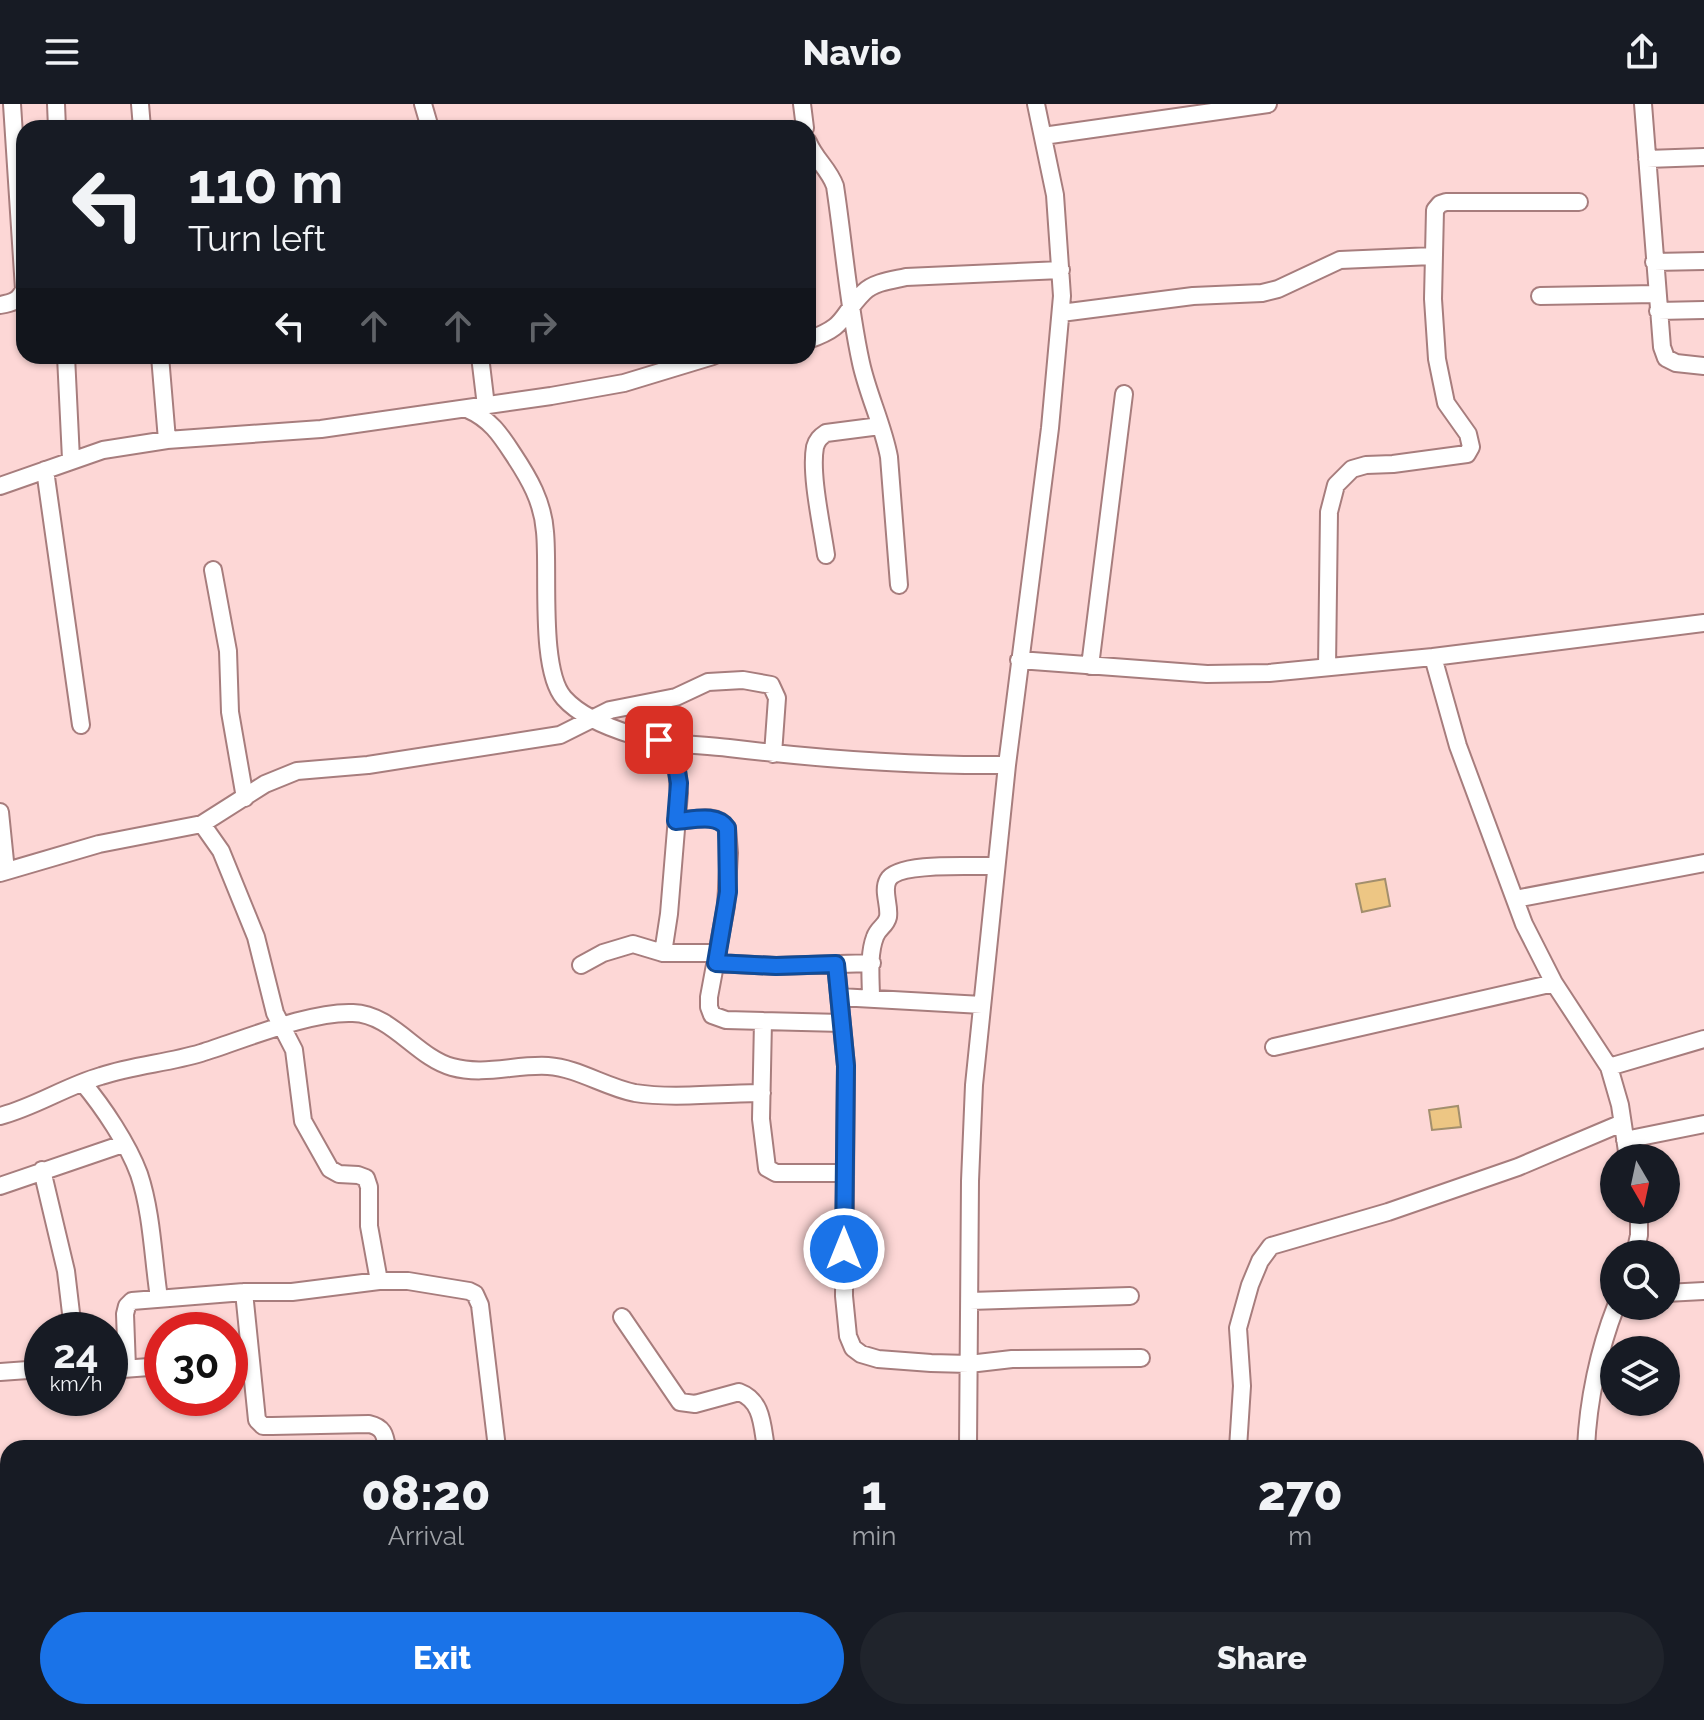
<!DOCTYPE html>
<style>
body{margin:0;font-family:Raleway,sans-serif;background:#20242c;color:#f1f3f6;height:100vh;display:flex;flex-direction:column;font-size:30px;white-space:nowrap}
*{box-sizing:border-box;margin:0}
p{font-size:26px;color:#9ea1a6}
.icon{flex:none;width:44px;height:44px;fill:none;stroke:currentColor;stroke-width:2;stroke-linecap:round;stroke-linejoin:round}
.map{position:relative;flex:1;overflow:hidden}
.sheet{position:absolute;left:0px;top:1336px;width:1704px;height:280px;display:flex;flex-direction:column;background:#171b24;border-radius:24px 24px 0 0;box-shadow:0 2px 6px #0004}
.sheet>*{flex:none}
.banner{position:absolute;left:16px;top:16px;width:800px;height:244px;border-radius:24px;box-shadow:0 2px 6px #0004;background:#171b24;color:#f1f3f6;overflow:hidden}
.needle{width:52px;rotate:171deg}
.fabs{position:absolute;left:1600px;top:1040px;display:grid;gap:16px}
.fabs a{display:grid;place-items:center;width:80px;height:80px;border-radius:50%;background:#171b24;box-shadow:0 2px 6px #0004;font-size:40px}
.speed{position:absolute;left:24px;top:1208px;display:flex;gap:16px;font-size:40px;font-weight:700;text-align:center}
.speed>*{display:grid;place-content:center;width:104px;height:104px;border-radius:50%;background:#171b24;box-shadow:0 2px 6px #0004;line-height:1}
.speed small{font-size:20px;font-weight:400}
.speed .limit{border:12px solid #d22;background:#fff;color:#111}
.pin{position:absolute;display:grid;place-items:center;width:68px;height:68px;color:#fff;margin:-34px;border-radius:16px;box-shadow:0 4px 12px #0006}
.me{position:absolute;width:88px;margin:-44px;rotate:0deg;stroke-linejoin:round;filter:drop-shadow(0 0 6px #0008)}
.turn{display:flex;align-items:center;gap:28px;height:168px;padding:0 40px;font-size:36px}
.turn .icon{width:104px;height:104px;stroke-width:2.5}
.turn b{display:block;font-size:56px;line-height:68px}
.lanes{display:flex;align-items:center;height:76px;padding:0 40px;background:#0003;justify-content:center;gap:40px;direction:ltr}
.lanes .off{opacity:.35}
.eta{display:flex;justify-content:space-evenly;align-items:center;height:136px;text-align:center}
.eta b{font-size:48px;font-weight:800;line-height:56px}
.action{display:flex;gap:16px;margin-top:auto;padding:16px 40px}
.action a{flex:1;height:92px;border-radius:48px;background:#1a73e8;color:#fff;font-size:32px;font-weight:800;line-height:92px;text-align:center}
.action a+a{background:#20242c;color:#f1f3f6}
header{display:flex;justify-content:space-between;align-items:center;height:104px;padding:0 40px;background:#171b24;font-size:36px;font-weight:800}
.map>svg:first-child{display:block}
.building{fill:#edc684;stroke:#a38f6d;stroke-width:2}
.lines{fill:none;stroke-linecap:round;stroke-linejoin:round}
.street-casing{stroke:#a77d7d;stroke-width:20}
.street{stroke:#fff;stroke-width:16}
.route-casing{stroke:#114b97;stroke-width:20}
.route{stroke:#1a73e8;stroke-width:14}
</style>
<header><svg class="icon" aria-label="menu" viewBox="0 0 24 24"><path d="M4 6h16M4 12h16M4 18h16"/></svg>Navio<svg class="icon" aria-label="share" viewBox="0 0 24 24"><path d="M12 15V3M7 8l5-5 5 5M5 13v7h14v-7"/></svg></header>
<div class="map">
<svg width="1704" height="1616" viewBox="0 0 1704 1616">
<rect width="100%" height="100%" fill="#fdd7d6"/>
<!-- building -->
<path class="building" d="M1385,775L1390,802L1362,808L1356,780Z
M1458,1002L1461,1023L1432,1026L1429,1006Z"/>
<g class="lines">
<defs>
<path id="street" d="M56,0L57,24
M140,0L142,24
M423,0L430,24
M802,0L805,24
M1643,0L1662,243L1666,254L1676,259L1704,262
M1043,32L1268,0
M808,38C815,55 829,65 835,82C844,141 848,200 861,259C868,291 883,321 889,353L899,481
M1647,55L1704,53
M1654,158L1704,157
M1540,192L1656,190
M0,201C12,199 19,197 24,185L12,0
M1658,207L1704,206
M1061,209L1193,192L1262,189L1278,185L1340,156L1433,152
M808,236C848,222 839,213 864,188C874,178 893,176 906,173L1061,166
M66,252L71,355
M160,252L167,336
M480,252L486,302
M467,305C490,315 500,330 513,350C529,374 543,398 545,428C549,467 539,566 564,594C580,612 610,624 633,631C663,641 697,640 729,644C821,655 913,662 1007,661
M45,366L81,621
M0,382L103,346L167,336L321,325L551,292L624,279L713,252
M826,451C822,423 810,370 815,343C817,336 820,333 826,329L880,322
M213,466L228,547L230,608L245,694
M1433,553L1704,519
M1019,556L1207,570L1269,569L1433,553L1458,642L1524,820L1554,879L1609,963L1620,1001L1628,1054
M1090,562L1124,290
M1327,563L1329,408L1336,381L1352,365L1366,361L1393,360L1467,350L1471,343L1468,330L1446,299L1437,255L1433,195L1435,106L1440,100L1446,98H1579
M0,708L6,767
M676,717C693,716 717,708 727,724L729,749L726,802L709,893V903L712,911L726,916L842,919
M202,720L221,747L256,833L275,909L294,946L303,1017L330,1065L339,1070L358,1071L366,1074L369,1083V1122L379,1177
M0,769L99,740L202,720L265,680L297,667L368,661L560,631L610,606L676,593L708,578L743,576L771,581L777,594L773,650
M1515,795L1704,759
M663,849L669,810L679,689L675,638
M716,859L776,862L872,859
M836,860L846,962L844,1192L848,1232L853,1244L861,1250L878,1255L931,1259L969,1260L1012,1255L1141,1254
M581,861L603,849L633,840L663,849H718
M839,893L982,901
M871,895C871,876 868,851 875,833C878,824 886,822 888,813C890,801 882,787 888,776C898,757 975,763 996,762
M763,917L761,1015L767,1064L776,1069H844
M1274,943L1554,879
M1609,963L1704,935
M83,979C103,1003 128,1040 139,1070C152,1109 153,1154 159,1194
M0,1012C35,1003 66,982 101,972C134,961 168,959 201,949C243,936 310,907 353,909C392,910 416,953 452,963C484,972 516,960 548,962C578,964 605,983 635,989C672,995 723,989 762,989
M1625,1036L1704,1020
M42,1066L66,1167L73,1226
M0,1082L123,1040
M1635,1150L1639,1131V1106
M244,1188L257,1316L263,1322H272L369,1320C383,1323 385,1330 387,1344
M1666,1189L1704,1187
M970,1197L1130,1192
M622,1213L680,1298L695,1300L739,1288C763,1297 762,1322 766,1344
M230,1257L250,1255
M127,1264L125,1210L127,1202L132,1197L244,1188H292L379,1177H408L469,1187L475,1190L480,1201L497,1344
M110,1266L162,1262
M0,1268L42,1265
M968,1344L970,1077L974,981L1007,661L1050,324L1062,192L1055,91L1036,0
M1238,1344L1242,1282L1238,1224L1250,1181L1260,1157L1271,1142L1388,1108L1518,1063L1622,1019
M1586,1344C1588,1297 1599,1245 1616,1202
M1696,1411H1704
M0,1416L8,1415
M0,1595H8
M224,1608C248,1616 281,1615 305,1608
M512,1608V1616
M822,1608C845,1616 877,1612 903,1608
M937,1616V1608
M1189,1616L1190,1608"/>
</defs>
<!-- street casing -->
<use href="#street" class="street-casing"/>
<!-- street -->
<use href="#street" class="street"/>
</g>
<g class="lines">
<defs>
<path id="route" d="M659,636L675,638L674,651L679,679L676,717C693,716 717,709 727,724L728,788L716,859L776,862L836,860L846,962L844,1145"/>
</defs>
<!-- route casing -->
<use href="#route" class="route-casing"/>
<!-- route -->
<use href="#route" class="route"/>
</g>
</svg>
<div class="fabs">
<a><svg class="needle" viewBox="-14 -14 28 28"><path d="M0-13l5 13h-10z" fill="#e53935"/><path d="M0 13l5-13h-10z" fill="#9ea1a6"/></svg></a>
<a><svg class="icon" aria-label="search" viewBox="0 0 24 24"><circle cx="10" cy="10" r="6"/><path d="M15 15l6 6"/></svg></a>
<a><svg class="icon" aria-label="layers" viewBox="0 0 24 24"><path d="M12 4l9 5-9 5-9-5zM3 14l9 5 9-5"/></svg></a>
</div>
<div class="speed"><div>24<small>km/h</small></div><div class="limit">30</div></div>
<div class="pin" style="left:659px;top:636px;background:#d93025"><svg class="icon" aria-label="arrive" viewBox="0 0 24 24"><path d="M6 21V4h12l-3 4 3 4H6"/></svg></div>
<svg class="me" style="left:844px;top:1145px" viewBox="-20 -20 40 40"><circle r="17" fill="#1a73e8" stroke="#fff" stroke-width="3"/><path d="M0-11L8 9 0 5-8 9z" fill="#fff"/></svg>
<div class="banner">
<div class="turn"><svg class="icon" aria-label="left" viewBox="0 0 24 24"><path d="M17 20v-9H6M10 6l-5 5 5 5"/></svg><div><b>110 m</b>Turn left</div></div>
<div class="lanes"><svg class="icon" aria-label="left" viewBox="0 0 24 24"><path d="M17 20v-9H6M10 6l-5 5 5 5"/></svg><svg class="icon off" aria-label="ahead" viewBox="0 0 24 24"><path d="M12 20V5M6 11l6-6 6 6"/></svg><svg class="icon off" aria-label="ahead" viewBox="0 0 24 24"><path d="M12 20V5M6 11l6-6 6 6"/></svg><svg class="icon off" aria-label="right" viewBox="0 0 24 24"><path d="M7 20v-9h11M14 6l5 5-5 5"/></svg></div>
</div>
<section class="sheet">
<div class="eta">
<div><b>08:20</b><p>Arrival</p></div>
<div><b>1</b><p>min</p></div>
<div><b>270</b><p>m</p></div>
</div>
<div class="action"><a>Exit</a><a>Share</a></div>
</section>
</div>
